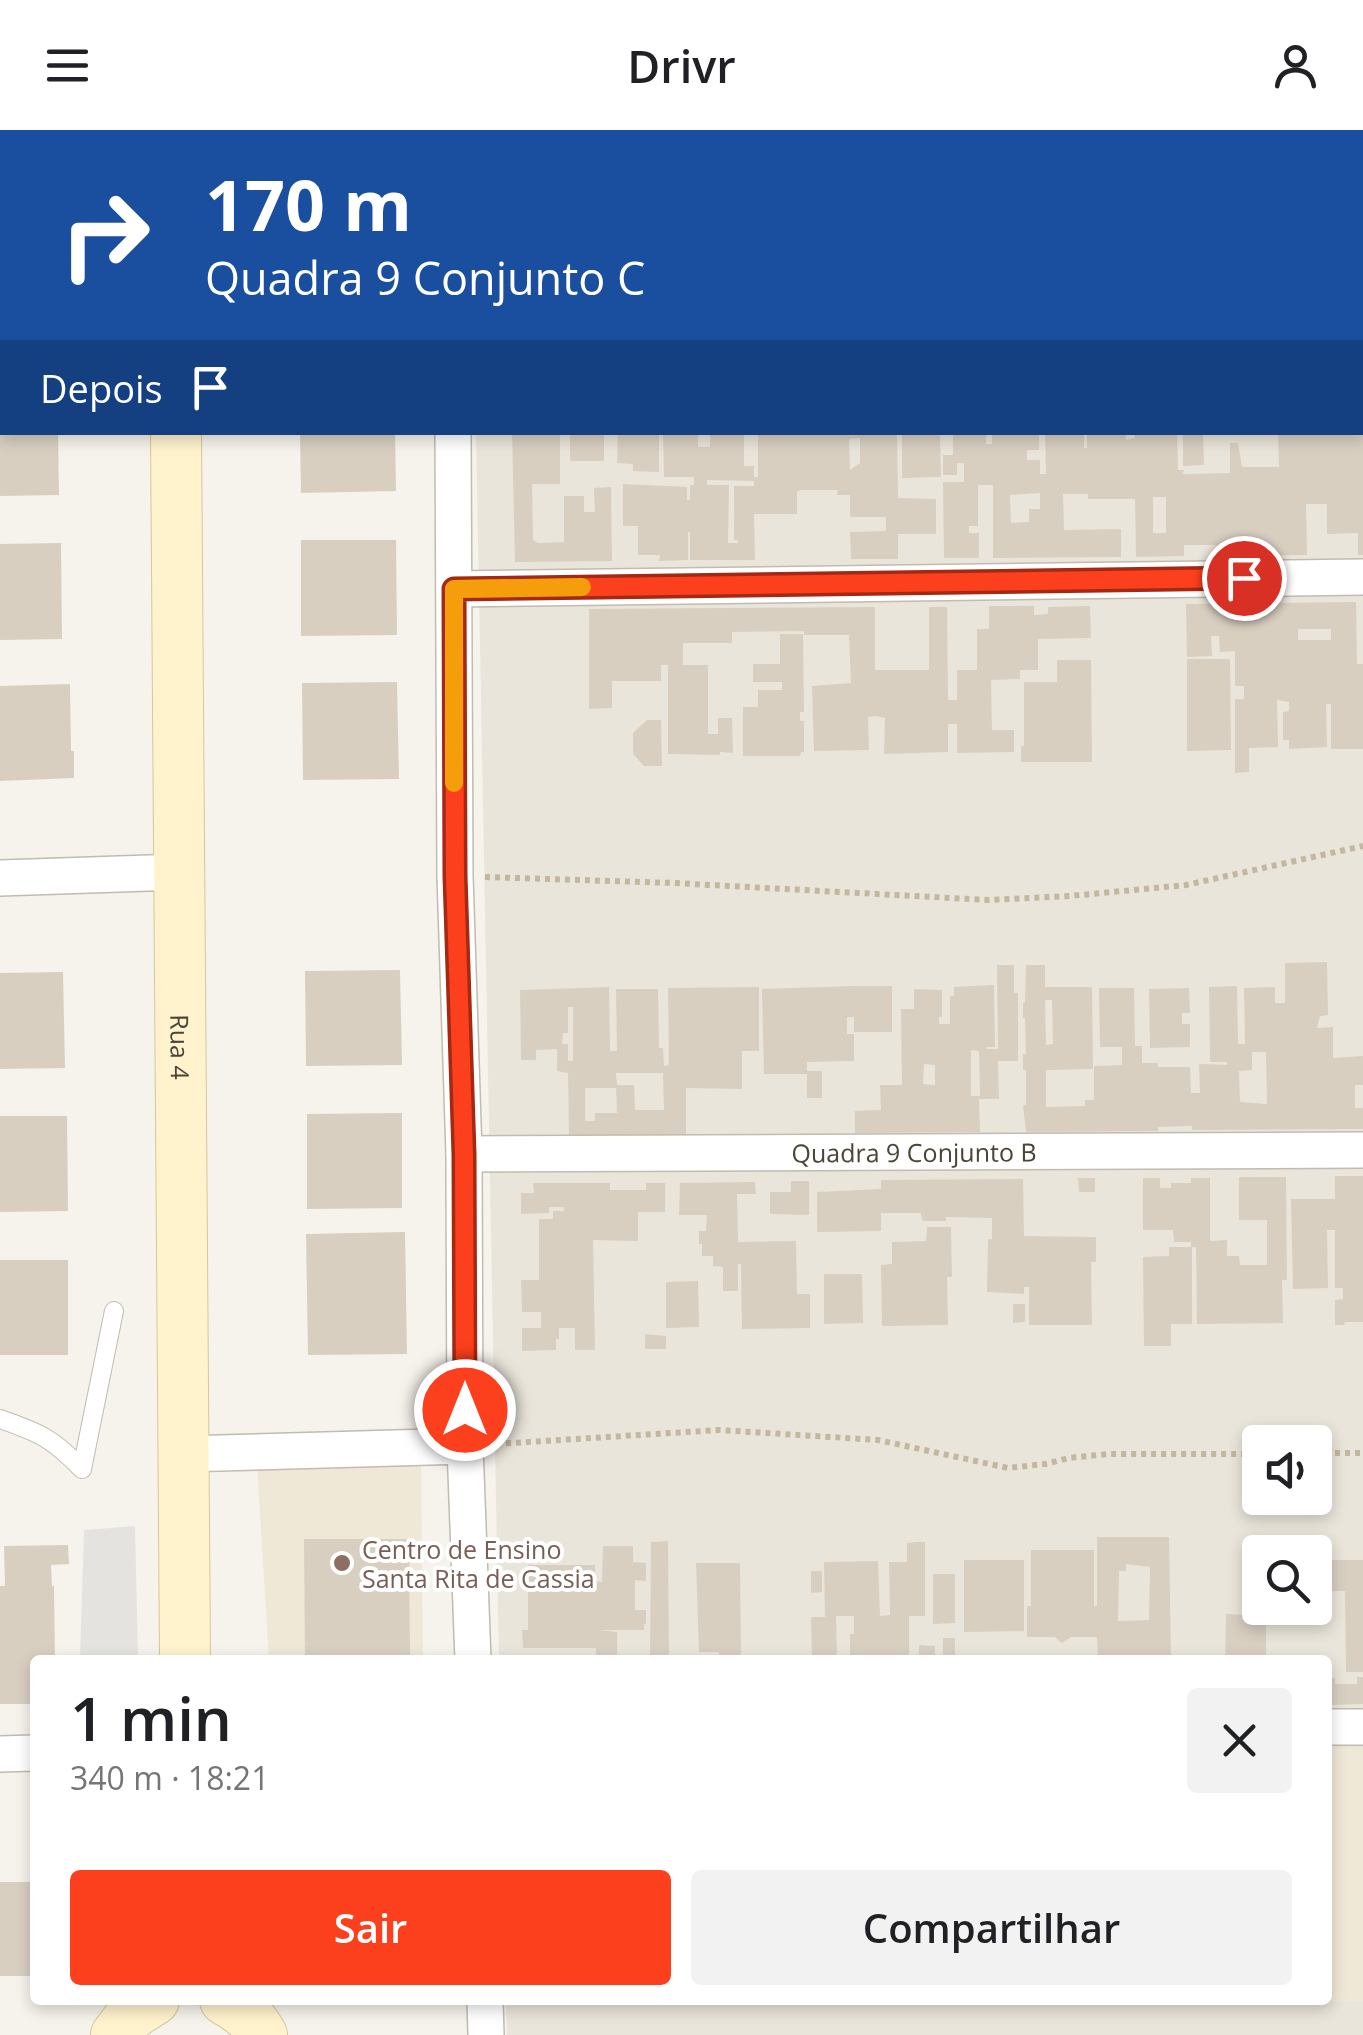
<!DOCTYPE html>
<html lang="pt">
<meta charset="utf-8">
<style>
body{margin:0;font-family:"Open Sans",sans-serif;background:#f2f2f2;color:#202124;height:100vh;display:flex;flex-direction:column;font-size:38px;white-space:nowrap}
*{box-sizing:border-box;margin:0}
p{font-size:32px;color:#757577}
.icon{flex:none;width:55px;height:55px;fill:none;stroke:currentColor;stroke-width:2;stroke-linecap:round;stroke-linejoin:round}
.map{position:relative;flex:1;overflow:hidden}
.sheet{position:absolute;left:30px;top:1525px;width:1302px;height:350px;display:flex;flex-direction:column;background:#fff;border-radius:10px;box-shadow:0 5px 15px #0003}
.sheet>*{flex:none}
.guide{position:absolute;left:0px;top:0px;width:1365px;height:305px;box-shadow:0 5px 15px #0003;background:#1a4fa0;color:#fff;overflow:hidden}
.tools{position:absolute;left:1242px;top:1295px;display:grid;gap:20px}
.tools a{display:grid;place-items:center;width:90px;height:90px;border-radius:10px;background:#fff;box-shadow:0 5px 15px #0003;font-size:50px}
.pin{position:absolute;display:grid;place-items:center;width:85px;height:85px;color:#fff;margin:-42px;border:5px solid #fff;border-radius:50%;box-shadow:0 2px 10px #0007}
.me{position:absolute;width:110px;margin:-55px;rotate:0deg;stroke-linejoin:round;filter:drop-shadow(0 0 8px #0008)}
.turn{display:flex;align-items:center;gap:35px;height:210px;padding:0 40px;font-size:45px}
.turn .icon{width:130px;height:130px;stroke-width:2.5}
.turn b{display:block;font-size:70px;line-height:85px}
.then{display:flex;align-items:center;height:95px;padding:0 40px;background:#0003;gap:20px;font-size:38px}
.round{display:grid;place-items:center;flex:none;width:105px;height:105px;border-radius:10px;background:#f2f2f2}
.head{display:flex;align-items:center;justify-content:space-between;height:170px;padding:0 40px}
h1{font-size:60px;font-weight:600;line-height:75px}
.action{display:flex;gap:20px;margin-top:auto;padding:20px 40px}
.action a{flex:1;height:115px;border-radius:10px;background:#fc3f1d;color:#fff;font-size:40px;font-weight:600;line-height:115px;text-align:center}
.action a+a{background:#f2f2f2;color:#202124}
header{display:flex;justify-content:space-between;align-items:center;height:130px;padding:0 40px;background:#fff;font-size:45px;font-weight:600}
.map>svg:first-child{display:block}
.residential{fill:#eae5da;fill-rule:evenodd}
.education{fill:#efe8d6}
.parking{fill:#e5e3e0}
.building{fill:#d8cfc1;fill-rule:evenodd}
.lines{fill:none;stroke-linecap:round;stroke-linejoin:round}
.lane-casing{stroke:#c2bbae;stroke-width:20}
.street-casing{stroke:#c2bbae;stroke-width:38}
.secondary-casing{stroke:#d6c79b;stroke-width:52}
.path{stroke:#c4b79f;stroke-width:6;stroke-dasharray:5 5;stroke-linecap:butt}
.lane{stroke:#fff;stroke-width:18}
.street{stroke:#fff;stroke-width:35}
.secondary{stroke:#fff3cd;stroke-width:50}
.route-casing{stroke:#a42913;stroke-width:25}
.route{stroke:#fc3f1d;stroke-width:18}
.slow{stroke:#f59e0b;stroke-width:18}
.education-dot{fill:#8d6e63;stroke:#fff;stroke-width:4}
.labels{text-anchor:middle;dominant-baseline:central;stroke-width:8;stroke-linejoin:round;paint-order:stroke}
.street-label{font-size:25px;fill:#4b4439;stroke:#fff}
.education-label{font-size:25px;fill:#785e54;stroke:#fff;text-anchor:start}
</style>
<header><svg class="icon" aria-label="menu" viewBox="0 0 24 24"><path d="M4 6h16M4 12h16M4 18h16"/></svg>Drivr<svg class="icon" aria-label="person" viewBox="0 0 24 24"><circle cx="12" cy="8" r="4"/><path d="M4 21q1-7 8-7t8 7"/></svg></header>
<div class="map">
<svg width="1363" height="1905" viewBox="0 0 1363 1905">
<rect width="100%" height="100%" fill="#f6f3ec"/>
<!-- residential -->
<path class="residential" d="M471,0H1363V1905H507L506,1870H1328V1530H499L476,303L1362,302V2H471ZM1260,1312H1315V1368H1260ZM1260,1422H1315V1478H1260Z"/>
<!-- education -->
<path class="education" d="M421,1331L423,1530H269L257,1336Z
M1328,1619H1363V1871H1302L1328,1870Z"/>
<!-- parking -->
<path class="parking" d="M135,1396L138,1530H80L84,1400Z"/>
<!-- building -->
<path class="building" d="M0,302H58L59,365L0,366Z
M300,302H395L396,361L301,363Z
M512,302H560V354H532L533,410L538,413L564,412V366H584V382H595L594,358L611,357L612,431L515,432Z
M570,302H604V331H570Z
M618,302H659V342L633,341V334L617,333Z
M663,302H698V317H710V302H744V336H754V347H758V302H802V304L808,305V302H897L898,368L936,369V404H898V429H851L850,402L886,401V387H850V365H837L838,360H802L797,361V384H754L755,430H690V402H688V430L659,431L660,425H638V396H623V354L687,357V370H690V355H694V347H664ZM860,308V333L850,340L849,309ZM707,350L754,351V356H734V410H738V413H728L729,355H707Z
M902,302H940L941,347L902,348Z
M953,302H986V314H992V302H1039V320H1027V330H1040V344H1046L1045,302H1084V318H1087V302H1126V310L1135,308V302H1177L1178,340H1184L1183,344L1230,343V313H1238L1242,337H1279L1278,302H1363V425H1358V403L1327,404V374H1306L1307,425L1231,426V415H1184V426L1136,427L1135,369H1088V364H1063L1064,400L1121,399V427L993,428V355H978V396H969V403H979V428H944L943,352H964V333H957V345H943V325H953ZM1040,363V379H1029V392L1011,393L1010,365ZM1153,367H1166V403H1153Z
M1183,302H1203L1204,335L1183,336Z
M301,410H396L397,505L301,506Z
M61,413L62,509L0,510V414Z
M1356,472L1357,534H1363V619H1331V574H1326L1327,617L1289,619V610H1283V582L1289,581V572L1277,570L1278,617L1249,618V642L1235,643V569H1244V556H1235V521L1220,522L1219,506H1211L1212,526L1187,527L1186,474ZM1298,499H1331V510H1298Z
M989,476H1034V485L1048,484V477L1090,476L1091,508L1038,509V540H1020V549L991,550L992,600H1014V622L957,623V594H948V622L884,624L885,588L876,586L868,587L869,620L814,621L812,556L851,553L849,505H804V501L732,502V513H683V535H708V604H718V588H732L733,623L720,622V625L668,624V535H661V551H612V578L589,579V479L875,477V540H929V477H947L948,570H957V540H977V499H989Z
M780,504H803L804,582H800V591H804V622H801L800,626H743V577H758V560H782V552H753V534H780Z
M1187,529H1230L1231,620L1187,621Z
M1057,530H1091L1092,632H1021V616H1024V552H1057Z
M397,552L399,649L303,650L302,553Z
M70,554L71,621H74V648L0,651V556Z
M647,590H661L662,636H644L633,624V603Z
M1327,832L1328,885L1320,886L1317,898L1333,897V928L1363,926V955H1355V978H1363V999L1192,1000V996L1158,997V1001L1026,1002L1023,975H1026V940H1023V924H1026L1025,888H1023V873H1025L1026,835H1045V857H1092L1093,939L1046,940V977L1085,976V970H1094V936L1122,935V917H1100L1099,858H1134L1135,916H1142V933H1158V937H1190L1191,963H1200L1199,934L1227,935V932H1210L1209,857L1237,856L1238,914H1245L1244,858L1275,857V873H1285V833ZM1045,870H1052L1053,914L1046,915ZM1252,922H1266L1267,974L1240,972L1239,941L1252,940Z
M997,835H1014V863H1018V931H998L999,969H979L980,1002L855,1003V981L881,980L880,955H902L901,879H914V859L942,860V887H939V894H950V866H954V857L994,855L995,917H987V919H998ZM971,920L979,921L980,966H971ZM924,934L935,935V955L923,954Z
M400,840L402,935L306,936L305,841Z
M63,842L65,938L0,939V843Z
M853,856H892V902H854V887H847V904H854V931L807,932V944H764L762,859Z
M609,857L610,921H617L616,859H658L659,918H663L664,936L669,935L668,858L759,857V921H742V959L686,958V1005L569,1006L568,943L557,941V919L536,920V930H521L520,860ZM568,877H573V931H568V914H562L563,903H568ZM616,943H663L664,980H635L634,955H617ZM585,958H616L617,983H595V991H585Z
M1189,858L1190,883H1182V894H1190V917L1150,918L1149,859Z
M807,941H822V968H807Z
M402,983V1078L307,1079V984Z
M0,986H67L68,1081L0,1082Z
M1335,1046H1363V1192H1345L1344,1195H1335V1170L1343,1169V1158H1335V1100H1327L1328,1158L1293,1159L1291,1069H1335Z
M1239,1047H1286L1287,1150H1282L1283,1193L1197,1194L1196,1117H1192V1194H1171V1216H1144L1143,1127L1169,1126V1117H1191V1112H1174L1173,1100H1143V1048H1160V1058H1171V1053H1191V1048H1210V1111L1227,1110V1126H1239L1240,1135H1267V1090H1239Z
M1078,1048H1095V1062H1079Z
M1023,1049L1024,1106L1096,1107V1132H1091L1092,1195H1029V1157H1024V1164L987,1162L988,1109H992V1088L946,1087V1091H922L921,1083H881V1101L817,1102V1062L881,1059V1050Z
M791,1051H809V1085L770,1084V1062H791Z
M755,1052L756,1064H737L738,1112L796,1111L797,1164H810V1198L742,1199L741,1134H738V1161H723V1137L713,1136V1126H702V1114H699V1101H706L707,1085H679L680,1053Z
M533,1053H610V1060H646V1053H665V1082H638V1111L593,1110L595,1220H575V1198H559V1209H556V1220L522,1221V1198H541V1182H522L521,1150H539V1089H553V1081H564V1077H549V1083L521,1084V1063H534Z
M927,1097H951L952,1147H947L948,1195L882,1196L881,1135L892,1134V1112L926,1111Z
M405,1102L407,1224L308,1225L306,1104Z
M0,1130H68V1225H0Z
M824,1144H862L863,1193L824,1194Z
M698,1151L699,1197L666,1198V1152Z
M1013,1174H1025V1192L1013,1193Z
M645,1204L666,1206V1219H645Z
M1097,1407H1169L1171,1530H1098L1097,1507H1071L1062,1513L1055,1507H1027V1476H1031V1420H1094V1476H1097ZM1126,1434L1150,1437L1149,1490L1118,1491L1119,1441H1126Z
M304,1409H409L410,1530H305Z
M668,1411L669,1530H650L651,1412Z
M916,1412H925V1486H909V1530H850V1504H854V1486H836L837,1530H812L811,1487H825L824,1432L878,1431L880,1486L890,1485L889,1432H907V1413Z
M68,1415L69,1434L51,1435L52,1456H54L55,1530H35V1574H0V1456H5L4,1416Z
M603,1416H633V1432L646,1433V1451L635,1450V1480H646V1494H644V1500H598L617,1502V1530H596V1518H523L522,1500H528V1435H595V1451L602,1452Z
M964,1430H1024V1501L964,1502Z
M1315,1430H1363V1542H1346L1345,1461H1315Z
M696,1433H740L741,1530H719V1522H699Z
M811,1441H822V1462L811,1463Z
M933,1444H955V1493L933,1494Z
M1261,1478H1296V1492H1266V1530H1225L1226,1484L1243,1485L1242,1479Z
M1299,1478H1314V1493L1300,1494Z
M943,1508H955V1525H972V1530H943Z
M919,1515L935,1516V1530H919Z
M1357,1547H1363V1574L1328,1575V1548H1335V1554H1357Z
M0,1752H35V1846H0Z"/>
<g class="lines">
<defs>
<path id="lane" d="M0,1289C40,1303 52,1308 82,1339
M82,1339L114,1181"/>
<g id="street">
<path d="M452,0V2"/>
<path d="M453,302L455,746L464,1024L465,1316L473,1530"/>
<path d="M454,459L1363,447"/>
<path d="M0,748L179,742"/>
<path id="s1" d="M464,1024L1363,1020"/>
<path d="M184,1324L465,1316"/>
<path d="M1328,1597H1363"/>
<path d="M0,1624L35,1623"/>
<path d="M485,1870L486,1905"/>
</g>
<g id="secondary">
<path d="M174,0V2"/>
<path id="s2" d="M176,302L185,1530"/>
<path d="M225,1870C241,1879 253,1888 262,1905"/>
<path d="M116,1905L132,1884L154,1870"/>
</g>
</defs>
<!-- lane casing -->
<use href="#lane" class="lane-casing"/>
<!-- street casing -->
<use href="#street" class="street-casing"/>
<!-- secondary casing -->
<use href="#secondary" class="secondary-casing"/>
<!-- path -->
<path class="path" d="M1362,138H1363
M485,747L674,753L988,770L1070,766L1186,755L1363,716
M496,1314L719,1300L878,1310L1008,1338L1045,1334L1069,1328L1109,1324H1260
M1315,1323H1363"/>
<!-- lane -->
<use href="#lane" class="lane"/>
<!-- street -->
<use href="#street" class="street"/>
<!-- secondary -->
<use href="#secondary" class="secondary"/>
</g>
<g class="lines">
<defs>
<path id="route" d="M465,1280L464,1024L455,746L454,459L1244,448"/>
</defs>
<!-- route casing -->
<use href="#route" class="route-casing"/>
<!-- route -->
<use href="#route" class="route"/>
<!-- slow -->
<path class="slow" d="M454,653V459L582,457"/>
</g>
<!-- markers -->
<circle class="education-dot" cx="342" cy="1433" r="10"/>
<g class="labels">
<!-- street labels -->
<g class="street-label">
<text stroke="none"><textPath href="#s2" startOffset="615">Rua 4</textPath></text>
<text stroke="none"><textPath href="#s1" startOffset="450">Quadra 9 Conjunto B</textPath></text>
</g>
<!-- education labels -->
<g class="education-label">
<text x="362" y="1419">Centro de Ensino<tspan x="362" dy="29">Santa Rita de Cassia</tspan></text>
</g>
</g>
</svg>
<div class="tools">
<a><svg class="icon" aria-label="sound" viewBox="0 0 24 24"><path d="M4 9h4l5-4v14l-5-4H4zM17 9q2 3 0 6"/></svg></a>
<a><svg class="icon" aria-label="search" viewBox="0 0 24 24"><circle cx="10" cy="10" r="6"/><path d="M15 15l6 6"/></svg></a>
</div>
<div class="pin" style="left:1244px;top:448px;background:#d93025"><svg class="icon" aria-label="arrive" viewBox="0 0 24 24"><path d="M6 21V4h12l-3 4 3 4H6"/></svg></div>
<svg class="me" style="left:465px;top:1280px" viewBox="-20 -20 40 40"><circle r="17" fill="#fc3f1d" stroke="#fff" stroke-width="3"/><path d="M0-11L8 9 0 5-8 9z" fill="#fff"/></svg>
<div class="guide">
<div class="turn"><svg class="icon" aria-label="right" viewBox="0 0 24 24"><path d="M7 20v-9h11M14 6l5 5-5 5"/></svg><div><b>170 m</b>Quadra 9 Conjunto C</div></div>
<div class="then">Depois<svg class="icon" aria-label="arrive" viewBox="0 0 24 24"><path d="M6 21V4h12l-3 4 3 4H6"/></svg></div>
</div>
<section class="sheet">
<div class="head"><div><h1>1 min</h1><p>340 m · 18:21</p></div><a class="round"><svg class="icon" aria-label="close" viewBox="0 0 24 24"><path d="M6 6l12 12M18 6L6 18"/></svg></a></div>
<div class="action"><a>Sair</a><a>Compartilhar</a></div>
</section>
</div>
